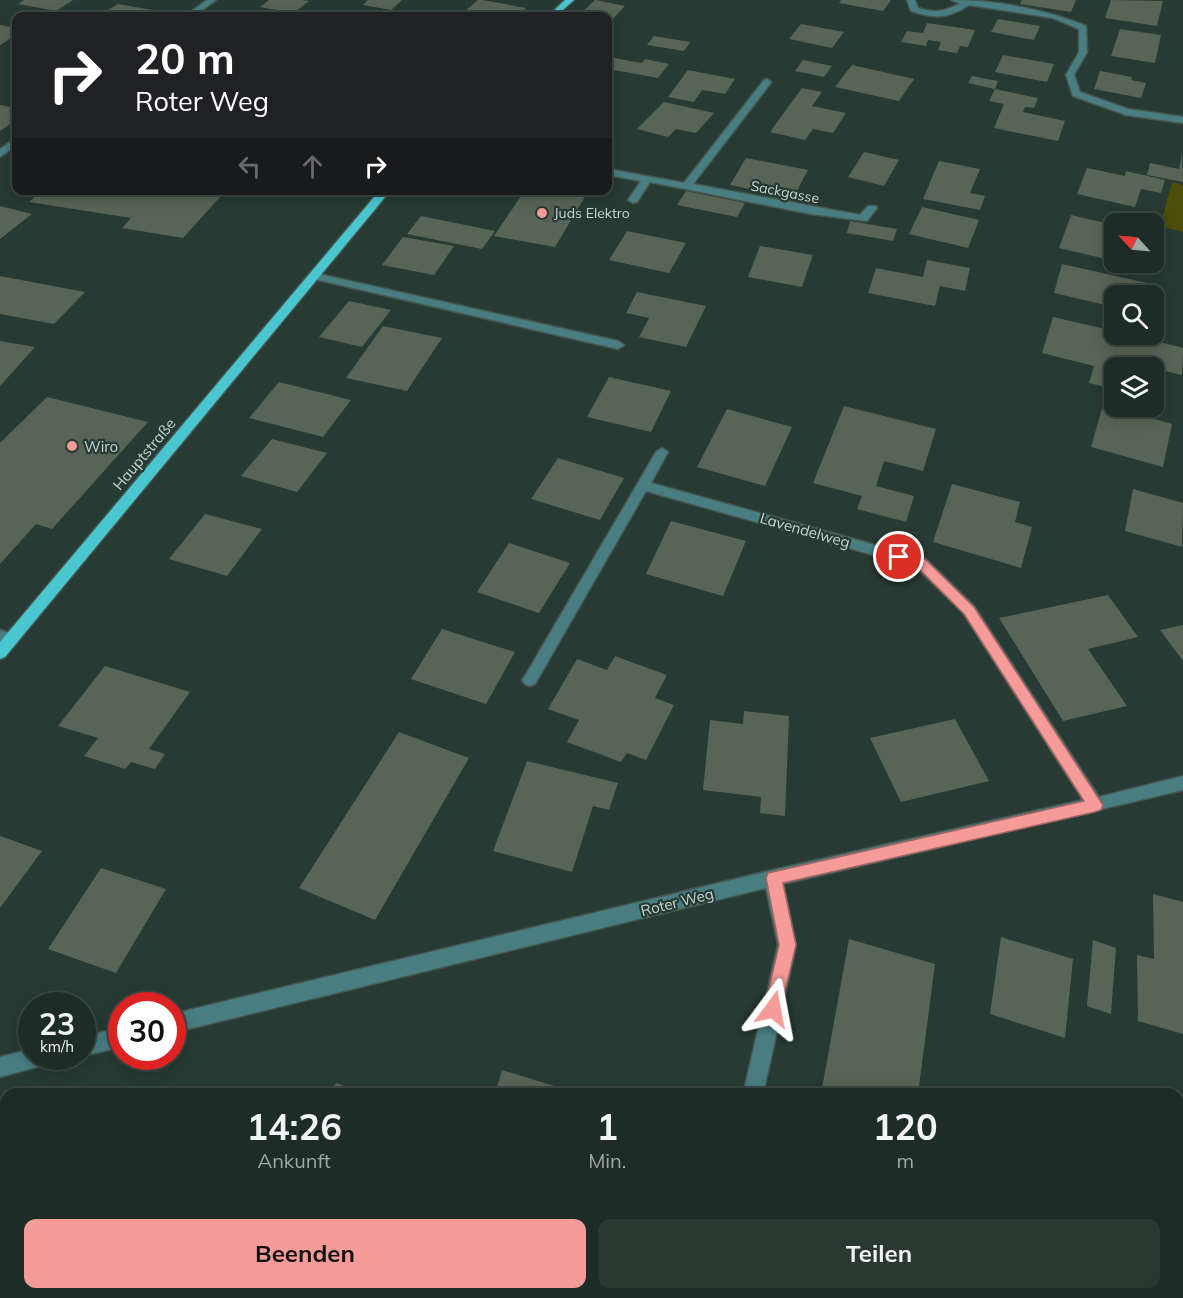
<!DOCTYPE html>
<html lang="de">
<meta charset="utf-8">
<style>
body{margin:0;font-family:Mulish,sans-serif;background:#2a3832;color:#f1f3f6;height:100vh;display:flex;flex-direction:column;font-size:22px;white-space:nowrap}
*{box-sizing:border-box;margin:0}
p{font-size:20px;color:#a0a7a7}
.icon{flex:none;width:33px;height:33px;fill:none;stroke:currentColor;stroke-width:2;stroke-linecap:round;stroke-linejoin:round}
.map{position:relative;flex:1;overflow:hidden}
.panel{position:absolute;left:0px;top:1088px;width:1184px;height:212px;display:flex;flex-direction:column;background:#1d2c26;border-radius:18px 18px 0 0;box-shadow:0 3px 15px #0003,0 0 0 2px #3b4843}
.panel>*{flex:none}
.guide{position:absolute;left:12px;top:12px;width:600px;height:183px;border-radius:12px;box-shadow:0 3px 15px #0003,0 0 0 2px #3b4843;background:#202124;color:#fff;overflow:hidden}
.needle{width:39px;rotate:296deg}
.fabs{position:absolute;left:1104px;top:213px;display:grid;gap:12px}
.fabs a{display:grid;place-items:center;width:60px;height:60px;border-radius:12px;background:#1d2c26;box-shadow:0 3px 15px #0003,0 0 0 2px #3b4843;font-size:30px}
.speed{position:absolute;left:18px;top:992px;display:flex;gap:12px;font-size:30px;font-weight:700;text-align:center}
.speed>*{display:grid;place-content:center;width:78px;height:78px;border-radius:50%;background:#1d2c26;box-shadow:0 3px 15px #0003,0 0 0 2px #3b4843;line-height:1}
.speed small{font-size:15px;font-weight:400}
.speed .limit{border:9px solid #d22;background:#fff;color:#111}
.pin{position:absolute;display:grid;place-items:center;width:51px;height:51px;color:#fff;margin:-26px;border:3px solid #fff;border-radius:50%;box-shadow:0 2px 6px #0007}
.me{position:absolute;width:66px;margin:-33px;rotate:13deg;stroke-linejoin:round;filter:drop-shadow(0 0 4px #0008)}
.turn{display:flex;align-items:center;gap:21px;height:126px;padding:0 24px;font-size:27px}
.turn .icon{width:78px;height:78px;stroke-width:2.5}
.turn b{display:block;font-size:42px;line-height:51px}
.lanes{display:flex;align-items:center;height:57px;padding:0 24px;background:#0003;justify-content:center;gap:30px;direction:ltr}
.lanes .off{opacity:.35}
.eta{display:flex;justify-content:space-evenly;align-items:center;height:102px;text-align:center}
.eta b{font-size:36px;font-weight:700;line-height:42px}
.action{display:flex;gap:12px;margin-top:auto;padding:12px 24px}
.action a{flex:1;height:69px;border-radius:12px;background:#f59b99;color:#111;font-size:24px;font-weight:700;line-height:69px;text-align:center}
.action a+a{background:#2a3832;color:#f1f3f6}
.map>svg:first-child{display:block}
.green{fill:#4b4d09}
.building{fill:#586556}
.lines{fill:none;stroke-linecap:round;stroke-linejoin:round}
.minor-casing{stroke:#44564f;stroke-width:3}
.major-casing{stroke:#44564f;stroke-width:3}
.minor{fill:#487e82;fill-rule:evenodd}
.major{fill:#49c6cf;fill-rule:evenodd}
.route{fill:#f59b99;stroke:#9f6563;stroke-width:1.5}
.poi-dot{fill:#f59b99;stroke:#273a33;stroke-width:2}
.labels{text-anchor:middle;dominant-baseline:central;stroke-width:4.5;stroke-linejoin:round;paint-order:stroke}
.far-street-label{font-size:14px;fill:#c9d5d0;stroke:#273a33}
.far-poi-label{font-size:14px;fill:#c9d5d0;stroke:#273a33;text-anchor:start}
.poi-label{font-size:15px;fill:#c9d5d0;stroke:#273a33;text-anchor:start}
.street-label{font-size:15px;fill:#c9d5d0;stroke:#273a33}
</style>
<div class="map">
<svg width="1183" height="1298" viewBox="0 0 1183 1298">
<rect width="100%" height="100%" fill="#273a33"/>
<!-- green -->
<path class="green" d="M1172,182L1183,185V232L1160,226Z"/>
<!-- building -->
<path class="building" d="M24,0H73L56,11L18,4Z
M269,0H301L309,1L294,13L260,7Z
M368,0H402L391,10L363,5Z
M478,0H482L526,8L516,16H477L479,14L465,11Z
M595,0L625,6L608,24V16H578Z
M841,0H891L883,11L839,3Z
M1022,0H1076L1071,12L1020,4Z
M1111,0L1163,1L1157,26L1105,18Z
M118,4L164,12L157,16H98Z
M429,10L456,15V16H422Z
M998,19L1040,26L1034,40L991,32Z
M927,23L975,30L968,47L960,46L957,53L938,50L941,42L928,40L926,46L901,42L907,31L923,33Z
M801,24L844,32L832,48L789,39Z
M0,25L16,28V35L0,45Z
M1120,29L1161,35L1155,63L1111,56Z
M654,36L690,42L684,51L647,45Z
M1003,55L1054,64L1047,82L995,72Z
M608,57L642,63L645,59L669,64L658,78L614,70L608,78Z
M803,60L832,66L824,77L795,71Z
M852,65L914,79L899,101L835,87Z
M688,70L735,79L725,94L702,90L694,102L668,97Z
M1100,71L1132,77L1131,80L1146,83L1141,98L1094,89Z
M972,76L998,81L995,89L968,83Z
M802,88L822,92L812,106L846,113L833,133L813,129L805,140L770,132Z
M995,89L1038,98L1034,108L1025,107L1023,112L1065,121L1058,141L994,128L1004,104L989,101Z
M664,102L714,113L696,133L676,129L668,137L637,129Z
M0,105L16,108V120L0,131Z
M864,152L899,160L884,186L848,177Z
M1182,154L1183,182L1147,175L1150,163L1179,169Z
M746,158L808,170L793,198L730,185Z
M939,161L980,169L970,193L985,196L980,210L923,199Z
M1087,168L1125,176L1126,171L1165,180L1161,193L1141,189L1135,207L1077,194Z
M42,190H188L221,196L183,238L122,228L131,218L29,202Z
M525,190H589L555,247L494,236Z
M686,191L745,203L737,217L677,205Z
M0,206L32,214L0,239Z
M922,207L979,220L968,248L909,234Z
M1071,215L1114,225V253L1108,251L1106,259L1059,248Z
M421,216L495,231L482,249L407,234Z
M850,221L897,229L893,241L847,233Z
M627,231L686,243L669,273L609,260Z
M403,237L454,246L434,275L382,265Z
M760,246L813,255L802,287L748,277Z
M927,260L970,268L965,291L940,286L935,306L868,293L876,268L923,277Z
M1062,264L1147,283L1145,296H1114V307L1054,293Z
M0,276L85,292L54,324L0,314Z
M637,292L706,306L686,347L639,337L649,318L626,313Z
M349,301L391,310L362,347L319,337Z
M1053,317L1114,331V334H1128L1183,348L1182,375L1144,366L1114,368V389L1089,383L1094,366L1042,353Z
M383,326L442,338L407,391L346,378Z
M0,341L35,347L0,386Z
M609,377L671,391L651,432L587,417Z
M279,382L351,400L323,437L249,418Z
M47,397L148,422L52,529L36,524L0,564V443Z
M1103,405L1172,424L1163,467L1091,447Z
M844,406L936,429L923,471L884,461L876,486L914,496L906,522L857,509L862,496L813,483Z
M727,409L792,427L765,486L697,467Z
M272,439L327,453L297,492L241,476Z
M558,458L624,478L600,520L531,499Z
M952,484L1020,502L1015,522L1032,527L1021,568L933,542Z
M1133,489L1183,503L1182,547L1125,531Z
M205,514L262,529L227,576L169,559Z
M671,521L746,541L723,596L646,574Z
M509,543L570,563L539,613L477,592Z
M1108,595L1138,637L1088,649L1127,706L1063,721L999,618Z
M1183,625V661L1160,630Z
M442,629L515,652L486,704L411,679Z
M615,656L667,675L655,698L674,705L646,760L627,753L621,762L567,742L579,720L548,709L577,659L607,670Z
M105,666L190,692L149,749L165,754L155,769L131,762L125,769L84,756L98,738L58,726Z
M744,711L789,716L785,816L760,813L761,797L703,790L710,720L743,724Z
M955,719L989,781L901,802L870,738Z
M399,732L469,758L375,920L299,888Z
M527,761L618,783L609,810L593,806L572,872L493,851Z
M0,836L42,851L0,908Z
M101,868L166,889L116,973L48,949Z
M1153,894L1183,902V1034L1138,1021L1137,955L1154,959Z
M1001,937L1073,959L1065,1038L990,1014Z
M849,939L935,964L918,1094H821Z
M1093,940L1116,948L1111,1014L1087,1006Z
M502,1070L577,1093V1094H495Z
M336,1083L364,1093V1094H331Z
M789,1293H882L894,1298H788Z
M923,1293H1015L1014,1298H935Z"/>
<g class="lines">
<defs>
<path id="minor" d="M207,0H216L194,16H185Z
M907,0H915L918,8C934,13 945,12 960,3L951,0C996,0 1045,9 1086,26L1087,52L1074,75L1080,92L1128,109L1183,117V123L1126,115L1073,96L1066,75L1079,52V29L1053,18L969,5C947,19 935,19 911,11Z
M767,79L771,82L770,84L693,184L860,215L868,206H876L877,208L867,221L811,214L650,182L637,202L633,203L628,200L641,181L608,175V169L684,183L764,80Z
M16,138V145L0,157V149Z
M314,273L618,341L624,345L618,349L310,278V274Z
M662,448L668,452L651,483L926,559L974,606L1099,797L1183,776V790L783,884L796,945L763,1094H743L778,945L766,888L172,1033V1014L773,870L1083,800L964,614L916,567L646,491L535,684L530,686L525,684L522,680L525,676L656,452Z
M0,630L17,635L19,639L17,643L12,645L0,642Z
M122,1028V1047L82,1056V1036Z
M32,1049V1056H54L51,1063L0,1077V1057Z
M697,1293H719L718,1298H696Z"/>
<path id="major" d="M565,0H574L556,16H548Z
M380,190H391L5,657L0,659V642Z"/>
</defs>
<!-- minor casing -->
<use href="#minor" class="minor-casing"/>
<!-- major casing -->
<use href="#major" class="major-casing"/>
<!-- minor -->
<use href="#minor" class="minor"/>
<!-- major -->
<use href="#major" class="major"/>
</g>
<!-- route -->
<path class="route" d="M899,552L925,559L974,607L1103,805L1101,810L1095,812L783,883L796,945L781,1009L779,1015L773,1017L767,1015L764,1009L779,945L766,878L768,873L1084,801L964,614L916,566L895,560L893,557Z"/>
<!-- markers -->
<g class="poi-dot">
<circle cx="542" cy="213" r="6"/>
<circle cx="72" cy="446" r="6"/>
</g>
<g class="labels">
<!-- far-street labels -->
<g class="far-street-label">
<text transform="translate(785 192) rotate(11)">Sackgasse</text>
</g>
<!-- far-poi labels -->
<g class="far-poi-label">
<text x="554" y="213">Juds Elektro</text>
</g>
<!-- poi labels -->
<g class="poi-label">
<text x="84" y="446">Wiro</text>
</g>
<!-- street labels -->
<g class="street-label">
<text transform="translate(144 454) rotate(-50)">Hauptstraße</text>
<text transform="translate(805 530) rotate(16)">Lavendelweg</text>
<text transform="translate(677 902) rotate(-14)">Roter Weg</text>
</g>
</g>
</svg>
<div class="fabs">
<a><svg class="needle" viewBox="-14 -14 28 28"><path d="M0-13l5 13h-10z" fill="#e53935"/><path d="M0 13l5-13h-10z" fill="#a0a7a7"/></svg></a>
<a><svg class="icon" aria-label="search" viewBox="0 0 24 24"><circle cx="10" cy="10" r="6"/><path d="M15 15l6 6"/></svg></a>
<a><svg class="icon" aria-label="layers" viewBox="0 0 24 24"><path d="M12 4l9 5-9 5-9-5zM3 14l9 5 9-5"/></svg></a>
</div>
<div class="speed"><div>23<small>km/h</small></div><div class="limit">30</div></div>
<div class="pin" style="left:899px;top:557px;background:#d93025"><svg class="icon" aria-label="arrive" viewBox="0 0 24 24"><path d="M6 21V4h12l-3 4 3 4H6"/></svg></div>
<svg class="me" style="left:773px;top:1009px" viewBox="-20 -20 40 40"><path d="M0-17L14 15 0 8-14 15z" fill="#f59b99" stroke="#fff" stroke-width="4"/></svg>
<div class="guide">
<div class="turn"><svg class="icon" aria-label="right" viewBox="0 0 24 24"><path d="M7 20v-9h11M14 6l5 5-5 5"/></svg><div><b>20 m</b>Roter Weg</div></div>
<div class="lanes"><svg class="icon off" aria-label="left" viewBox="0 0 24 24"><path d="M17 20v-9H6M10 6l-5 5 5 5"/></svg><svg class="icon off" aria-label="ahead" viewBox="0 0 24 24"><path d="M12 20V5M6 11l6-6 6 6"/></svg><svg class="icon" aria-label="right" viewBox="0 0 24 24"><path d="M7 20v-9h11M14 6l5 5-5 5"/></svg></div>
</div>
<section class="panel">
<div class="eta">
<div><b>14:26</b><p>Ankunft</p></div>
<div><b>1</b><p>Min.</p></div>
<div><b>120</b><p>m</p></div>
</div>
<div class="action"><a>Beenden</a><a>Teilen</a></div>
</section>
</div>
